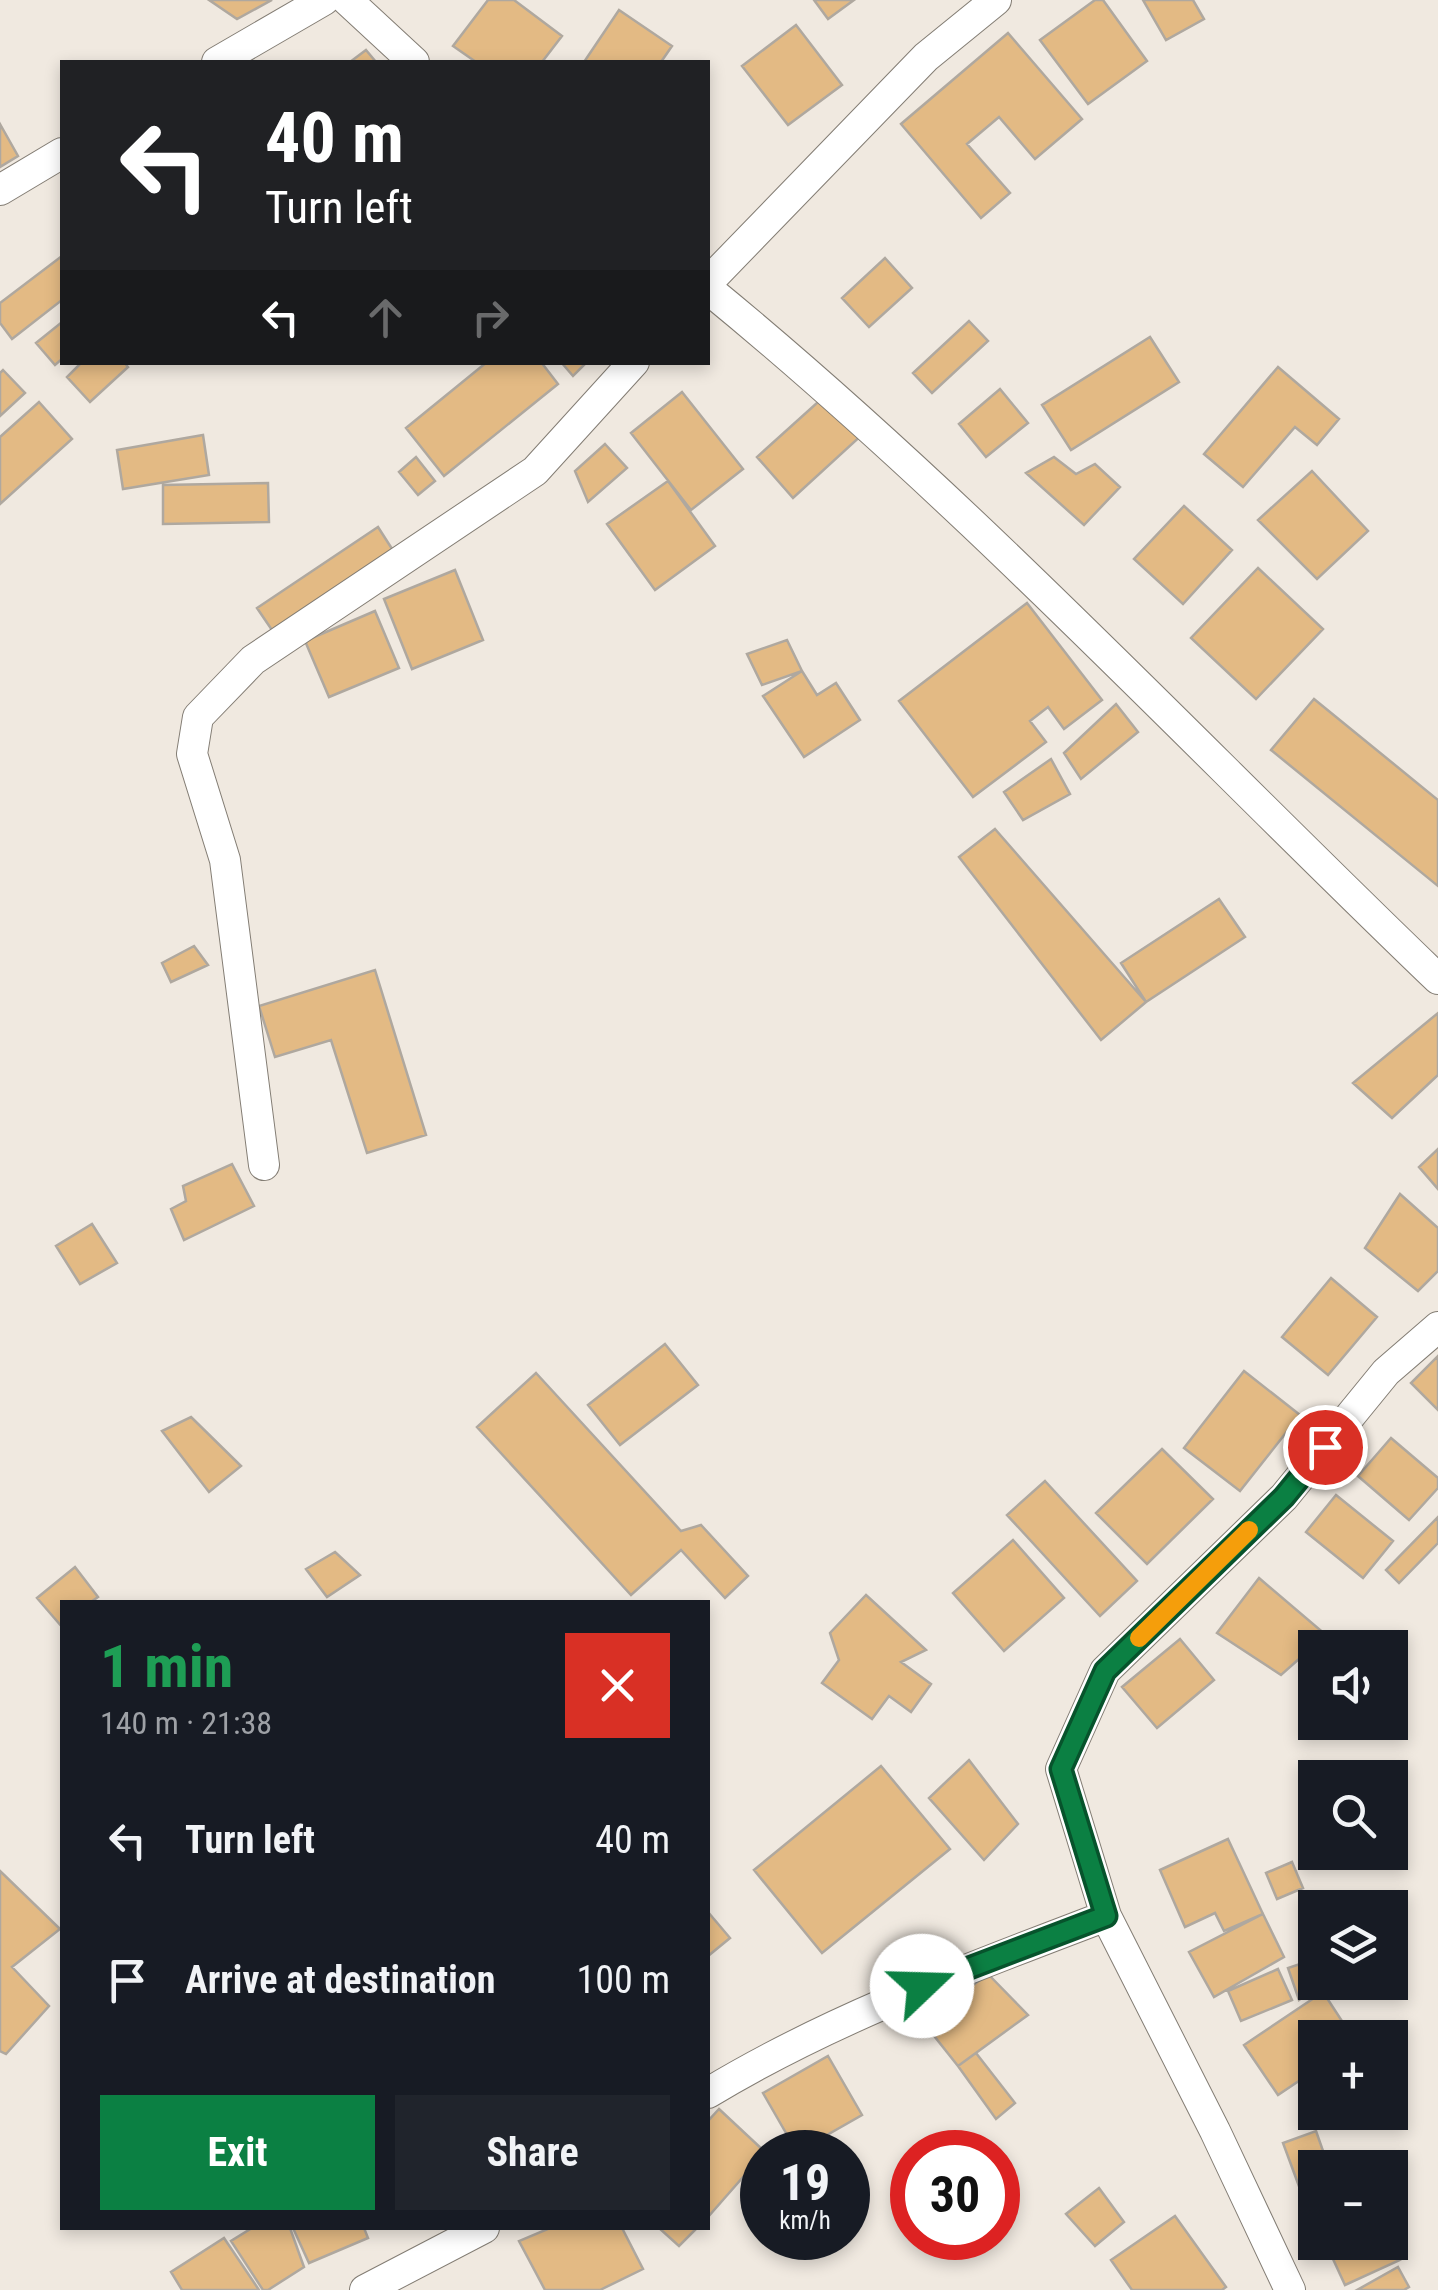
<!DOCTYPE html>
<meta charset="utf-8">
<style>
body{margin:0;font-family:"Roboto Condensed",sans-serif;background:#20242c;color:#f1f3f6;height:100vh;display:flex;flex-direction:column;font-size:38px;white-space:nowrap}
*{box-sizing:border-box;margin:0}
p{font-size:32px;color:#9ea1a6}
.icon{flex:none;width:55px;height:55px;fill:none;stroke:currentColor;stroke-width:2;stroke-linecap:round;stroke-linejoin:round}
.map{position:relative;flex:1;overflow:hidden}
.sheet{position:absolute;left:60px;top:1600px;width:650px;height:630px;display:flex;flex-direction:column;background:#171b24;border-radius:0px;box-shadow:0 5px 15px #0003}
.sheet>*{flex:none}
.hud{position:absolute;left:60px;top:60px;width:650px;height:305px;border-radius:0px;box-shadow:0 5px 15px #0003;background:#202124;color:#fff;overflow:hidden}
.fabs{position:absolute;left:1298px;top:1630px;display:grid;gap:20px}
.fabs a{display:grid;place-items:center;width:110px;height:110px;border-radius:0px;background:#171b24;box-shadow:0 5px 15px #0003;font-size:50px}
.speed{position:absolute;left:740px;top:2130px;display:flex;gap:20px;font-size:50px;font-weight:700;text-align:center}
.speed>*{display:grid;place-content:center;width:130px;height:130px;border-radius:50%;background:#171b24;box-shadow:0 5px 15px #0003;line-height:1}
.speed small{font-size:25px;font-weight:400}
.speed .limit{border:15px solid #d22;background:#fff;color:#111}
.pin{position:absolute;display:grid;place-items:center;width:85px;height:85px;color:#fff;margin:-42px;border:5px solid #fff;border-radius:50%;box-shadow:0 2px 10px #0007}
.me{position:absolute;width:110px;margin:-55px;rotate:69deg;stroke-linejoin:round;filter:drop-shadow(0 0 8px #0008)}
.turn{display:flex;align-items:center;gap:35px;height:210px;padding:0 40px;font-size:45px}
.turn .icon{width:130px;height:130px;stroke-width:2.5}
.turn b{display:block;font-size:70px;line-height:85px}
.lanes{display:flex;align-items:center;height:95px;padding:0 40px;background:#0003;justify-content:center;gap:50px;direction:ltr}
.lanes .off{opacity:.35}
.round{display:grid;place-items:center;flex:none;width:105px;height:105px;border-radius:0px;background:#20242c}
.summary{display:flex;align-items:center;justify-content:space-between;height:170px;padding:0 40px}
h1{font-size:60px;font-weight:700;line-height:75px;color:#1e9e55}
.primary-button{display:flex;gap:20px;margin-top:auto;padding:20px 40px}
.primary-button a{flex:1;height:115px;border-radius:0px;background:#0b8043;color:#fff;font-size:40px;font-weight:700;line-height:115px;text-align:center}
.primary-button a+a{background:#20242c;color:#f1f3f6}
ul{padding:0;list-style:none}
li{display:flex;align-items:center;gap:30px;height:140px;padding:0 40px}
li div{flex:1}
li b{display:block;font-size:38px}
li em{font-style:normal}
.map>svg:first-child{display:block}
.building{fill:#e3ba84;stroke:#afa89f;stroke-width:2.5}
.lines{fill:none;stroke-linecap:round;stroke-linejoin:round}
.minor-casing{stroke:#837d74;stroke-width:32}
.minor{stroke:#fff;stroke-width:30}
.route-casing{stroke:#07532c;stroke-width:25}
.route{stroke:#0b8043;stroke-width:18}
.slow{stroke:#f59e0b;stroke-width:18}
</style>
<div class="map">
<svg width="1438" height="2290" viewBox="0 0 1438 2290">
<rect width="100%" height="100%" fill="#f0e9e0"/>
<!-- building -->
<path class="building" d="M209,0H272L237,19Z
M488,0H514L562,36L542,62H476L453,46Z
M814,0H854L828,19Z
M1095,0H1103L1147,61L1088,104L1040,40Z
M1143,0H1193L1204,19L1166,40Z
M619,10L672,46L661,62H584Z
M796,25L842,85L788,125L742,66Z
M1008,33L1082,119L1035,159L999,117L967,144L1010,193L981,218L901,124Z
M366,50L376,62H350Z
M0,124L18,156L0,167Z
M62,256V300L12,339L0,323V303Z
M885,258L912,288L869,327L842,298Z
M969,321L988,341L932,393L913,373Z
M62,322V359L55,365L36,343Z
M1150,337L1179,382L1071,450L1042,405Z
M82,362H124L128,367L90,402L67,377Z
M487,362H541L558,384L444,476L406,428Z
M561,362H587L573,376Z
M1278,367L1339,419L1317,445L1295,427L1243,487L1204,454Z
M3,370L25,393L0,416V373Z
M1000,389L1028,423L986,457L959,424Z
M682,392L743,469L691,510L631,433Z
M828,393L864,433L793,498L757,457Z
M39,402L72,439L0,504V437Z
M203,435L209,475L123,489L117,450Z
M605,444L627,468L588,502L575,471Z
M416,457L435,481L418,495L399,472Z
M1054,457L1076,474L1095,464L1120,487L1084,525L1026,473Z
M1312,471L1368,531L1317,579L1258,520Z
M668,481L715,546L655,590L607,524Z
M268,483L269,522L163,524V485Z
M1184,506L1232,550L1183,604L1134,559Z
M378,527L394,552L274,633L257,608Z
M1258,568L1323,629L1256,699L1191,638Z
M455,570L483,640L412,669L384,599Z
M1027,603L1102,700L1064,729L1048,707L1030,721L1046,742L973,797L899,701Z
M375,611L399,668L329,697L305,641Z
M787,640L802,671L762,685L747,654Z
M802,671L817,695L836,683L860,720L804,757L763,696Z
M1314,699L1438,800V886L1271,750Z
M1116,704L1138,732L1081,779L1064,753Z
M1051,759L1070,794L1023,820L1004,792Z
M995,829L1146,1002L1101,1040L959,857Z
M1219,899L1245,937L1146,1002L1121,963Z
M194,946L208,965L171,982L162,963Z
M375,970L426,1135L367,1153L331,1040L275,1057L259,1006Z
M1438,1013V1075L1392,1118L1353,1083Z
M1438,1149V1189L1419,1167Z
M232,1164L254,1206L184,1240L171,1209L186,1201L183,1186Z
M1400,1194L1438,1228V1271L1418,1291L1365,1248Z
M92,1224L117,1263L80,1284L56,1246Z
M1331,1278L1377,1317L1328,1375L1282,1337Z
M665,1344L698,1385L620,1445L588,1405Z
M1438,1356V1410L1411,1383Z
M1244,1371L1300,1415L1240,1491L1184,1448Z
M536,1373L681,1531L701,1525L748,1576L725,1598L681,1550L631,1595L477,1427Z
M191,1417L241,1466L209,1492L162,1431Z
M1391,1438L1438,1478V1488L1409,1520L1358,1476Z
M1162,1449L1213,1499L1147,1564L1096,1513Z
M1045,1481L1137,1581L1100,1616L1007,1515Z
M1336,1495L1393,1541L1363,1578L1306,1532Z
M1438,1517V1543L1399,1583L1386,1570Z
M1013,1540L1064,1598L1004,1651L953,1593Z
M335,1552L360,1575L327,1597L306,1569Z
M75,1567L98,1597L91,1602H62V1627L37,1598Z
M1259,1578L1326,1635L1281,1675L1217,1633Z
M866,1595L926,1650L901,1662L931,1684L911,1712L889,1696L872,1719L822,1683L839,1660L830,1633Z
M1180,1639L1214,1680L1157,1728L1122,1687Z
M969,1760L1018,1824L984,1860L929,1798Z
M881,1766L950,1849L822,1953L754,1870Z
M1228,1839L1263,1914L1224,1931L1215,1913L1185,1927L1160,1870Z
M1292,1862L1303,1888L1277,1899L1266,1873Z
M0,1871L60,1929L12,1967L49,2006L6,2054L0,2051Z
M708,1912L730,1938L708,1956Z
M1263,1914L1284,1957L1214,1997L1189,1952Z
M1312,1960L1315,1982L1321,1984L1299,2000L1288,1968Z
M1278,1969L1292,2000L1241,2021L1228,1991Z
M988,1974L1028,2015L958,2066L923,2022Z
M1323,1992L1353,2038H1315V2070L1278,2095L1244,2045Z
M976,2053L1015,2103L996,2119L958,2066Z
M828,2056L862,2115L797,2152L763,2093Z
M719,2109L765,2152L708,2217V2121Z
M1316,2131L1329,2168H1315V2192L1303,2197L1283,2143Z
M1099,2188L1124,2222L1095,2246L1066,2214Z
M1175,2216L1226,2287L1222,2290H1132L1111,2260Z
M252,2228H290L304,2267L268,2290H263L231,2241Z
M293,2228H364L368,2238L309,2263Z
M550,2228H622L643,2269L600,2290H545L519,2241Z
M659,2228H697L679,2246Z
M224,2238L259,2290H182L171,2272Z
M1390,2239L1400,2260L1345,2285L1327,2246L1334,2242H1390Z
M1398,2267L1409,2287L1404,2290H1357Z"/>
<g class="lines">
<defs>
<path id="minor" d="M347,0L414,62
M217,62L324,0
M0,190L62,153
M708,282L926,57L996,0
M708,289C968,502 1196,747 1438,979
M264,1165L225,860L192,754L198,717L253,660L535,471L634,362
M708,2093C832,2018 970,1968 1106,1916
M365,2290L484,2228
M1290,2290L1215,2131L1106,1916L1061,1769L1105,1671L1284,1497L1386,1372L1438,1327"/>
</defs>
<!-- minor casing -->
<use href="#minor" class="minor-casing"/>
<!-- minor -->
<use href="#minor" class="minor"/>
</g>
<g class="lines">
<defs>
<path id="route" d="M922,1986L1106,1916L1061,1769L1105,1671L1284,1497L1325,1447"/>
</defs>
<!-- route casing -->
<use href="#route" class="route-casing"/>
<!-- route -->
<use href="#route" class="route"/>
<!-- slow -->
<path class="slow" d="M1139,1638L1249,1530"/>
</g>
</svg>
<div class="fabs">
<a><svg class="icon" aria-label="sound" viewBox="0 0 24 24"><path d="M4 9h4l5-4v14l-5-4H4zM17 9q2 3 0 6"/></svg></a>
<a><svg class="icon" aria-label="search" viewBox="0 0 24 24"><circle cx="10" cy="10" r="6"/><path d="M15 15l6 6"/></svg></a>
<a><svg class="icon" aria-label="layers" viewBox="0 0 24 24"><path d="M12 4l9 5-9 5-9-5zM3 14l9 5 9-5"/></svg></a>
<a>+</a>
<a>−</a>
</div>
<div class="speed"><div>19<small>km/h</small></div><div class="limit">30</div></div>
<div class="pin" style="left:1325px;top:1447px;background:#d93025"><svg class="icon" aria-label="arrive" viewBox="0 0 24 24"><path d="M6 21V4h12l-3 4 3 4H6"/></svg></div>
<svg class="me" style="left:922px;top:1986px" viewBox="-20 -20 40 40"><circle r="19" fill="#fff"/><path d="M0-13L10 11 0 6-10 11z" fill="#0b8043"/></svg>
<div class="hud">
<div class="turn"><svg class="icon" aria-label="left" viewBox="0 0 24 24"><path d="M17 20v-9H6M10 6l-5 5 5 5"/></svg><div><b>40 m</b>Turn left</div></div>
<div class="lanes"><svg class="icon" aria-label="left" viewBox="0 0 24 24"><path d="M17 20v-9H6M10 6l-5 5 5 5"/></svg><svg class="icon off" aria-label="ahead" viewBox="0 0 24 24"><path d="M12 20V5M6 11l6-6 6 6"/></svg><svg class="icon off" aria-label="right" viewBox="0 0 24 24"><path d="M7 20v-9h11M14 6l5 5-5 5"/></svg></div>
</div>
<section class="sheet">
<div class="summary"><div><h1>1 min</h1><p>140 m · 21:38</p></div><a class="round" style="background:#d93025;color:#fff"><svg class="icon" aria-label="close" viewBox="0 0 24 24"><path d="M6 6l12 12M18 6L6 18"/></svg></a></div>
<ul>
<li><svg class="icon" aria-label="left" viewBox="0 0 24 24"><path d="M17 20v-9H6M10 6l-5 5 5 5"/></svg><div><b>Turn left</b></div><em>40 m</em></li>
<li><svg class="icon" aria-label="arrive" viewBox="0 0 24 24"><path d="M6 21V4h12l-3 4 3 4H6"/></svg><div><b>Arrive at destination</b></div><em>100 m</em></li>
</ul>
<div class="primary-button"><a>Exit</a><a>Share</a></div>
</section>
</div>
